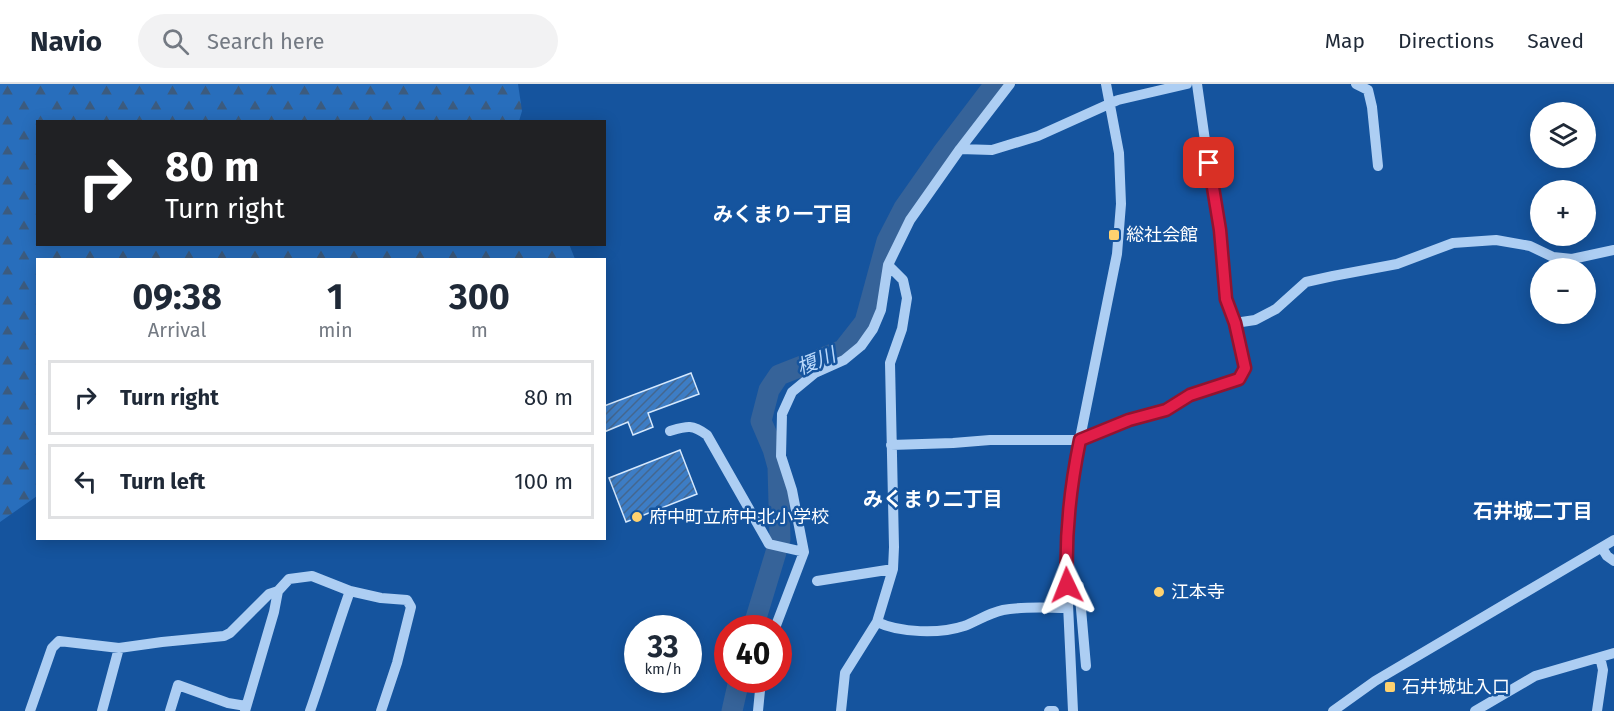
<!DOCTYPE html>
<meta charset="utf-8">
<style>
body{margin:0;font-family:"Fira Sans","Noto Sans JP",sans-serif;background:#f2f2f3;color:#1f2937;height:100vh;display:flex;flex-direction:column;font-size:22px;white-space:nowrap}
*{box-sizing:border-box;margin:0}
p{font-size:20px;color:#747a83}
.icon{flex:none;width:33px;height:33px;fill:none;stroke:currentColor;stroke-width:2;stroke-linecap:round;stroke-linejoin:round}
.map{position:relative;flex:1;overflow:hidden}
.panel{position:absolute;left:36px;top:174px;width:570px;height:282px;display:flex;flex-direction:column;background:#fff;border-radius:0px;box-shadow:0 3px 15px #0003}
.panel>*{flex:none}
.top-card{position:absolute;left:36px;top:36px;width:570px;height:126px;border-radius:0px;box-shadow:0 3px 15px #0003;background:#202124;color:#fff;overflow:hidden}
.controls{position:absolute;left:1530px;top:18px;display:grid;gap:12px}
.controls a{display:grid;place-items:center;width:66px;height:66px;border-radius:50%;background:#fff;box-shadow:0 3px 15px #0003;font-size:30px}
.speed{position:absolute;left:624px;top:531px;display:flex;gap:12px;font-size:30px;font-weight:700;text-align:center}
.speed>*{display:grid;place-content:center;width:78px;height:78px;border-radius:50%;background:#fff;box-shadow:0 3px 15px #0003;line-height:1}
.speed small{font-size:15px;font-weight:400}
.speed .limit{border:9px solid #d22;background:#fff;color:#111}
.pin{position:absolute;display:grid;place-items:center;width:51px;height:51px;color:#fff;margin:-26px;border-radius:12px;box-shadow:0 3px 9px #0006}
.me{position:absolute;width:66px;margin:-33px;rotate:358deg;stroke-linejoin:round;filter:drop-shadow(0 0 4px #0008)}
.turn{display:flex;align-items:center;gap:21px;height:126px;padding:0 30px;font-size:27px}
.turn .icon{width:78px;height:78px;stroke-width:2.5}
.turn b{display:block;font-size:42px;line-height:51px}
.eta{display:flex;justify-content:space-evenly;align-items:center;height:102px;text-align:center}
.eta b{font-size:36px;font-weight:700;line-height:42px}
ul{padding:0;list-style:none}
li{display:flex;align-items:center;gap:18px;height:75px;margin:0 12px 9px;padding:0 18px;border:3px solid #e0e1e3;border-radius:0px}
li div{flex:1}
li b{display:block;font-size:22px}
li em{font-style:normal}
header{display:flex;align-items:center;gap:36px;box-sizing:border-box;height:84px;padding:0 30px;background:#fff;border-bottom:2px solid #e0e1e3}
header strong{font-size:28px}
nav{display:flex;gap:33px;margin-inline-start:auto;font-size:21px}
.search{width:420px;height:54px;background:#f2f2f3;display:flex;align-items:center;gap:15px;box-sizing:border-box;padding:0 21px;border-radius:33px;color:#747a83;font-size:22px}
.map>svg:first-child{display:block}
.forest{fill:url(#forest-firs)}
.lines{fill:none;stroke-linecap:round;stroke-linejoin:round}
.river{stroke:#366399;stroke-width:21}
.building{fill:url(#building-hatch);stroke:#d5e8fd;stroke-width:1.5}
.minor{stroke:#adcef3;stroke-width:10}
.route-casing{stroke:#92132f;stroke-width:15}
.route{stroke:#e11d48;stroke-width:10}
.poi-dot{fill:#ffd26f;stroke:#15549e;stroke-width:2}
.labels{text-anchor:middle;dominant-baseline:central;stroke-width:5;stroke-linejoin:round;paint-order:stroke}
.poi-label{font-size:18px;fill:#fff;stroke:#15549e;text-anchor:start}
.neighbourhood-label{font-size:20px;font-weight:bold;fill:#fff;stroke:#15549e}
.water-label{font-size:20px;font-style:italic;fill:#b9d8fa;stroke:#15549e}
</style>
<header>
<strong>Navio</strong>
<div class="search"><svg class="icon" aria-label="search" viewBox="0 0 24 24"><circle cx="10" cy="10" r="6"/><path d="M15 15l6 6"/></svg>Search here</div>
<nav><a>Map</a><a>Directions</a><a>Saved</a></nav>
</header>
<div class="map">
<svg width="1614" height="627" viewBox="0 0 1614 627">
<defs>
<pattern id="forest-firs" width="22" height="20" patternUnits="userSpaceOnUse" patternTransform="scale(1.5)"><rect width="22" height="20" fill="#286ebc"/><path d="M5 1l3.5 6h-7zM16 11l3.5 6h-7z" fill="#3c5b7e"/></pattern>
<pattern id="building-hatch" width="6" height="6" patternUnits="userSpaceOnUse" patternTransform="scale(1.5)"><rect width="6" height="6" fill="#3d7dc5"/><path d="M-1 1l2-2M0 6l6-6M5 7l2-2" fill="none" stroke="#44678f"/></pattern>
</defs>
<rect width="100%" height="100%" fill="#15549e"/>
<!-- forest -->
<path class="forest" d="M0,0H518L522,27L519,37L38,38V160H569L575,175L38,176L37,412L0,438Z"/>
<g class="lines">
<!-- river -->
<path class="river" d="M753,544L780,455L778,383L773,365L761,337L769,306L779,291L843,266L865,238L887,157L904,124L944,67L995,0
M732,627L739,596"/>
</g>
<!-- building -->
<path class="building" d="M691,289L699,310L648,329L653,343L633,351L628,338L604,348V322Z
M680,366L697,410L626,438L609,394Z"/>
<g class="lines">
<!-- minor -->
<path class="minor" d="M1356,0L1368,6L1372,23L1378,82
M960,65L992,66L1038,52L1118,16L1187,0
M1235,239L1255,236L1276,225L1306,198L1333,192L1397,180L1453,159L1496,156L1530,162L1553,173L1572,175L1614,166
M670,347C687,342 692,340 707,351L769,460L804,468
M891,361L953,359L990,356H1080L1129,336L1166,326L1190,311L1239,295L1245,284L1235,239L1225,215L1220,145L1211,99L1197,0
M1602,464L1607,472L1614,477
M817,497L893,485
M1067,501L1079,502L1086,582
M877,538C900,549 940,550 964,542C977,537 989,529 1003,526C1024,522 1047,524 1068,524
M775,544L804,468L792,406L781,372L782,330L792,308L815,289L844,276L861,262L873,245L881,226L888,181L910,136L960,65L1010,0
M30,627L52,564L59,557L119,564L162,558L224,552L230,549L269,510L278,507L289,495L312,492L350,507L381,514L407,516L411,523L397,579L381,627
M102,627L119,564
M170,627L178,601L228,619L246,622
M245,627L274,528L278,507
M310,627C324,587 336,546 350,507
M758,627L761,596
M841,627L845,589L877,538L893,485L894,463L890,279L902,245L907,214L903,196L888,181
M1049,627H1054
M1073,627L1066,478L1068,438L1075,379L1117,170L1121,120L1119,69L1106,0
M1333,627L1375,597L1614,456
M1475,627L1535,592L1614,569
M1597,627L1603,586L1600,573"/>
</g>
<g class="lines">
<defs>
<path id="route" d="M1067,501C1065,452 1070,404 1080,356L1129,336L1166,326L1190,311L1239,295L1245,284L1235,239L1226,215L1220,146L1209,79"/>
</defs>
<!-- route casing -->
<use href="#route" class="route-casing"/>
<!-- route -->
<use href="#route" class="route"/>
</g>
<!-- markers -->
<g class="poi-dot">
<rect x="1108" y="145" width="12" height="12" rx="3"/>
<circle cx="637" cy="433" r="6"/>
<circle cx="1159" cy="508" r="6"/>
<rect x="1384" y="597" width="12" height="12" rx="3"/>
</g>
<g class="labels">
<!-- poi labels -->
<g class="poi-label">
<text x="1126" y="151">総社会館</text>
<text x="649" y="433">府中町立府中北小学校</text>
<text x="1171" y="508">江本寺</text>
<text x="1402" y="603">石井城址入口</text>
</g>
<!-- neighbourhood labels -->
<g class="neighbourhood-label">
<text x="783" y="130">みくまり一丁目</text>
<text x="933" y="415">みくまり二丁目</text>
<text x="1533" y="427">石井城二丁目</text>
</g>
<!-- water labels -->
<g class="water-label">
<text transform="translate(816 277) rotate(-22)">榎川</text>
</g>
</g>
</svg>
<div class="controls">
<a><svg class="icon" aria-label="layers" viewBox="0 0 24 24"><path d="M12 4l9 5-9 5-9-5zM3 14l9 5 9-5"/></svg></a>
<a>+</a>
<a>−</a>
</div>
<div class="speed"><div>33<small>km/h</small></div><div class="limit">40</div></div>
<div class="pin" style="left:1209px;top:79px;background:#d93025"><svg class="icon" aria-label="arrive" viewBox="0 0 24 24"><path d="M6 21V4h12l-3 4 3 4H6"/></svg></div>
<svg class="me" style="left:1067px;top:501px" viewBox="-20 -20 40 40"><path d="M0-17L14 15 0 8-14 15z" fill="#e11d48" stroke="#fff" stroke-width="4"/></svg>
<div class="top-card">
<div class="turn"><svg class="icon" aria-label="right" viewBox="0 0 24 24"><path d="M7 20v-9h11M14 6l5 5-5 5"/></svg><div><b>80 m</b>Turn right</div></div>
</div>
<section class="panel">
<div class="eta">
<div><b>09:38</b><p>Arrival</p></div>
<div><b>1</b><p>min</p></div>
<div><b>300</b><p>m</p></div>
</div>
<ul>
<li><svg class="icon" aria-label="right" viewBox="0 0 24 24"><path d="M7 20v-9h11M14 6l5 5-5 5"/></svg><div><b>Turn right</b></div><em>80 m</em></li>
<li><svg class="icon" aria-label="left" viewBox="0 0 24 24"><path d="M17 20v-9H6M10 6l-5 5 5 5"/></svg><div><b>Turn left</b></div><em>100 m</em></li>
</ul>
</section>
</div>
